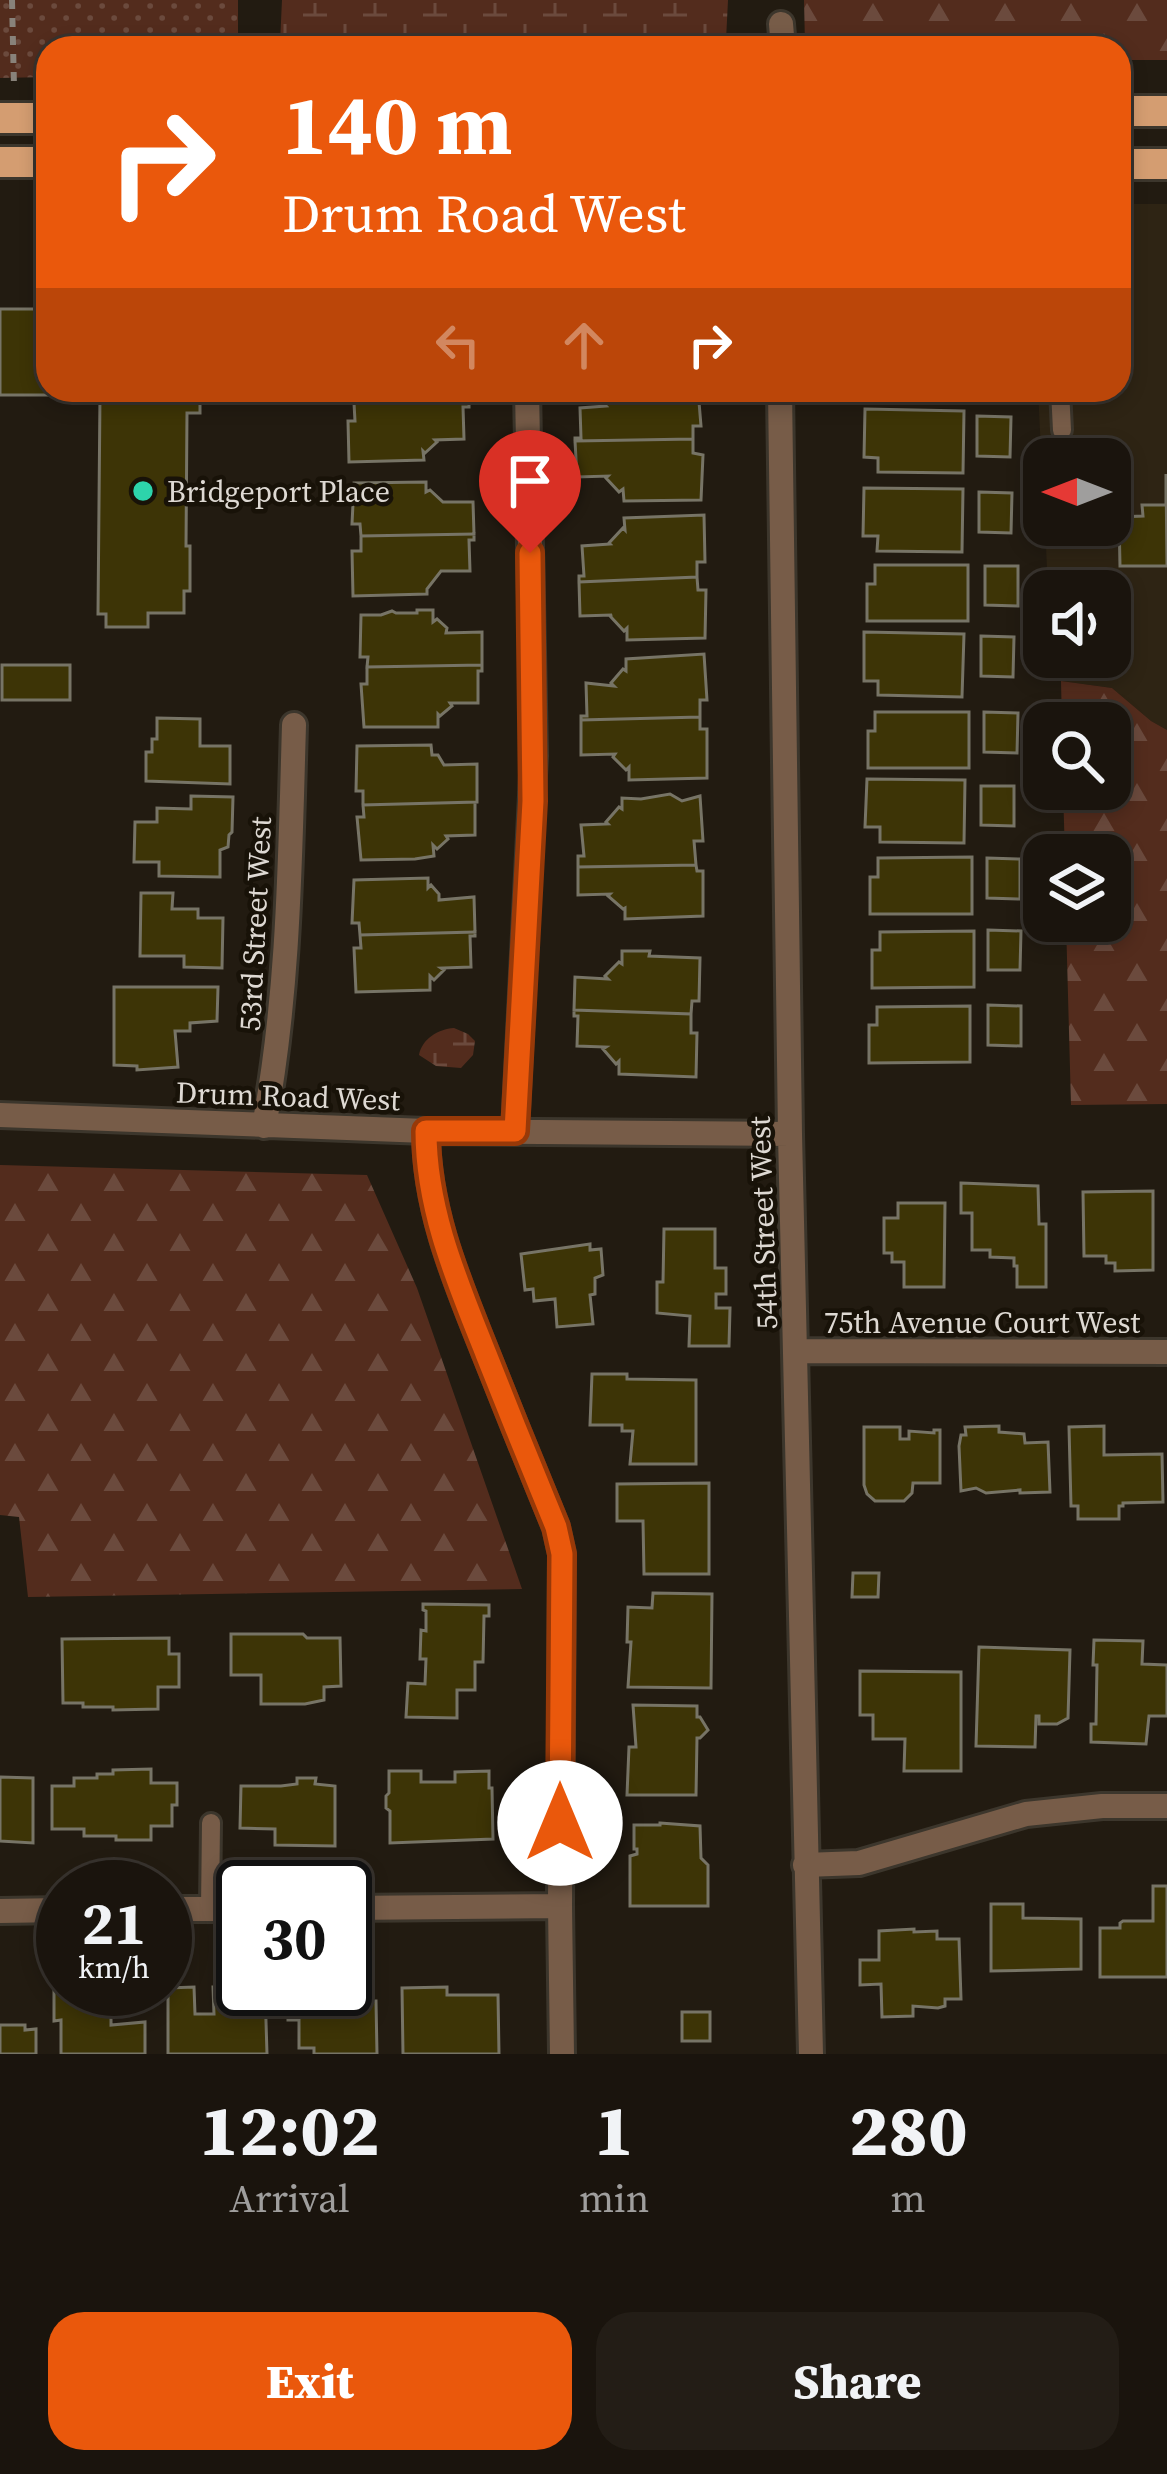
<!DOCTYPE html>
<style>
body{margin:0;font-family:"Source Serif 4",serif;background:#231d16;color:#f1f3f6;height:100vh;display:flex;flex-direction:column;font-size:45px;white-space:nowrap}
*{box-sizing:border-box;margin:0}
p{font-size:39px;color:#9f9e9d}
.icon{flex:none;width:66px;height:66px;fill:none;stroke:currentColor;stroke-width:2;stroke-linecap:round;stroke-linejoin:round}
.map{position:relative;height:2054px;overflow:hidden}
.side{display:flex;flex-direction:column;background:#1a140d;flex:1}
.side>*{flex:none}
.guide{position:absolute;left:36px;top:36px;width:1095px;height:366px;border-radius:36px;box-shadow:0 6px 18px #0003,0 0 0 3px #38332e;background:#ea580c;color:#fff;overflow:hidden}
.needle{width:78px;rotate:270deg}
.buttons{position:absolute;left:1023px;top:438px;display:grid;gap:24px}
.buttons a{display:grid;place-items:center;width:108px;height:108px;border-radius:24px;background:#1a140d;box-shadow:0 6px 18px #0003,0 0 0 3px #38332e;font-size:60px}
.speed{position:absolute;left:36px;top:1860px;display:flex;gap:24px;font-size:60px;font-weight:700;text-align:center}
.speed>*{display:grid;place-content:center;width:156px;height:156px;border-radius:50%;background:#1a140d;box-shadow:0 6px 18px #0003,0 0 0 3px #38332e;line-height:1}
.speed small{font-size:30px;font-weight:400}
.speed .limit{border:6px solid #111;border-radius:18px;background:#fff;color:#111}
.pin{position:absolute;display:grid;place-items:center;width:102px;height:102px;color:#fff;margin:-123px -51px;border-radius:50% 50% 50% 0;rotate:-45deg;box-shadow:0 0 12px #0007}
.pin .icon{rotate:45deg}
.me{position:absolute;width:132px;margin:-66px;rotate:0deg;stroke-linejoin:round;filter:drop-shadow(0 0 9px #0008)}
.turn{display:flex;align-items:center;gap:42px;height:252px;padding:0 48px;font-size:54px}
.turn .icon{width:156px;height:156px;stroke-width:2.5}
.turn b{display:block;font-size:84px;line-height:102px}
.lanes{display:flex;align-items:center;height:114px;padding:0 48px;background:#0003;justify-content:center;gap:60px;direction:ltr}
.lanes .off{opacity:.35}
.eta{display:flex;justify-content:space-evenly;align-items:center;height:204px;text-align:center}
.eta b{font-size:72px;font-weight:800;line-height:84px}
.action{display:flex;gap:24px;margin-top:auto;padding:24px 48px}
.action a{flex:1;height:138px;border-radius:36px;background:#ea580c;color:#fff;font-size:48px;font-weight:800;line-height:138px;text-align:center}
.action a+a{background:#231d16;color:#f1f3f6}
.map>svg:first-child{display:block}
.built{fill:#2e2414}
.green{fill:url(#green-dots)}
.forest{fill:url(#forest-firs)}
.wetland{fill:url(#wetland-marsh)}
.building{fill:#3d3406;stroke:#777466;stroke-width:3}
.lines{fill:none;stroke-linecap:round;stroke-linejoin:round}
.lane-casing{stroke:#3c362c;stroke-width:24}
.street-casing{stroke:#3c362c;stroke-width:30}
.primary-casing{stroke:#3c362c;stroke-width:36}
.path{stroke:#88827a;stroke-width:6;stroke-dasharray:9 9;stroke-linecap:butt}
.lane{stroke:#775c48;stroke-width:18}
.street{stroke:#775c48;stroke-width:24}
.primary{stroke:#d49d71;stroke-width:30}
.route-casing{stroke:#983908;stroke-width:30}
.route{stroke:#ea580c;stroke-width:21}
.poi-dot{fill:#2dd4ab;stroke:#181208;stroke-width:4.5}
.labels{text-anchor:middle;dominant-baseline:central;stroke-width:9;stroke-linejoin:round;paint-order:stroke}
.poi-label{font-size:30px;fill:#ded9d3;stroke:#181208;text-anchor:start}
.street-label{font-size:30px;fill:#ded9d3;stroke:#181208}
</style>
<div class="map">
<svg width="1167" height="2054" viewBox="0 0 1167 2054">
<defs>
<pattern id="green-dots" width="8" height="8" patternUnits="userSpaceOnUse" patternTransform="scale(3)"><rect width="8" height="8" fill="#532c1d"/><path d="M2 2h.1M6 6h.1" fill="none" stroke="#6b4a3d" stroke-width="1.8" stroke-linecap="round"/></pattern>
<pattern id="forest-firs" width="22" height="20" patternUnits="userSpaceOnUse" patternTransform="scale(3)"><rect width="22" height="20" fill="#532c1d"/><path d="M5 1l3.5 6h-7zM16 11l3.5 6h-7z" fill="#6b4a3d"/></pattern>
<pattern id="wetland-marsh" width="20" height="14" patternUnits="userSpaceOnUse" patternTransform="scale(3)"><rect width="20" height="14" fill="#532c1d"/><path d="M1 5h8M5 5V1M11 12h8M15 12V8" fill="none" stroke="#6b4a3d"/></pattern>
</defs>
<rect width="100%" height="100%" fill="#221b11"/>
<!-- built -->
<path class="built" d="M1119,204H1167V730L1151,721L1112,688L1061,681L1057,657H1110V591H1048L1045,525H1110V459H1044V513L1038,390H1119Z"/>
<!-- green -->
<path class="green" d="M0,0H238V48H48V77L0,78Z"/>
<!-- forest -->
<path class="forest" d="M804,0H1167V60H1119V48H869L805,44Z
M1061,681L1112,688L1151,721L1167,730V1104L1071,1105L1066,921H1110V855H1065L1063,789H1110V723H1062Z
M0,1165L367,1175L417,1288L522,1589L28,1597L19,1517L0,1515Z"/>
<!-- wetland -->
<path class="wetland" d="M282,0H728L726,40L280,44Z
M454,1028L468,1034L475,1041L473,1055L461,1068L436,1066L419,1055C422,1039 438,1029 454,1028Z"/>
<!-- building -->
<path class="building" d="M0,309H48V390H200V413H187L186,546H190V591H184V613H148V627H106V614H98L100,395H0Z
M354,390H469V402L354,403Z
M616,390H698L701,426H693V439L575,441V438H581L580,408L606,406L604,404Z
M469,402V407H463L464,439L435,440L437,442L425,453L423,451L424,460L349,462L348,421H355L354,403Z
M865,409L964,411L963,473L878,472V458L864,457Z
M977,416L1011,417L1010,457L977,456Z
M693,439V453L703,455L701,500L624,501L623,489L619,492L606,478L608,476L577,477L575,441Z
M1166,474L1167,566H1120L1119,517L1143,516L1142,505H1166Z
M426,482V492L430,490L443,502H473L474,534L361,536L360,524H352L354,483Z
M864,488L963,489L962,552L877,551L878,536H863Z
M979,492L1012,493L1011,533L979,532Z
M704,515L705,562H697V577L579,582V576H584L582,546L610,544L609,543L623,528L625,530L624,518Z
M474,534V540H469L470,571H441L427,589V594L353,596L352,551H361V536Z
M875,565H968V621H867V584H875Z
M985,566H1018V606L985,605Z
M697,577L698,590H706L705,638L627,640V628L624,631L610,616L612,615L580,616L579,582Z
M417,610H433V622L437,619L447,628L446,633L482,632V665L367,667L368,657H360L361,615H381L392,611L396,613H417Z
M864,632L964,634L962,697L878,695V681H864Z
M981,636L1014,637L1013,677L981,676Z
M704,654L707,700H700V717L581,720V716H587L586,683L614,686L611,683L623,669L626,671V659Z
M2,665H70V700H2Z
M482,665V671H478V703H450L452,706L440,716L438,714V727H364L361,684H367V667Z
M875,712H969V768H868V731H875Z
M984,712L1018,713L1017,753L984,752Z
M700,717V729H707V778L629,780V767L626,770L613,757L615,754L581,755V720Z
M157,718L200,719V746H230V784L146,781V752H152V739H157Z
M431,745L432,755H438L444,765L477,764V802L363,805V791H356L357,746Z
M867,779L965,780L964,843L880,842V827H865Z
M981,786H1014V826L981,825Z
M670,794L682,801L700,796L703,841H694L696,865L578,867V856H584L581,825L608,824L606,822L619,807L622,809V798L641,799Z
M191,796L233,797L232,832L229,835L228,847L220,850V877L159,876V862H134L135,822H157V808L191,809Z
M475,802V835L446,836L448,839L437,849L433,845L434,856L415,859L361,860L357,817H364L363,805Z
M972,857V914H870V877H878V858Z
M987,858L1020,859V899L987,898Z
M696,865L697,871H703V916L625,919V908L623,909L608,896L610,894L578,895V867Z
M428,878V888L431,885L439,894V900L474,897L475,932L360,935L359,923H352L354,880Z
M141,893H173L172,909H198V918H223L222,968L184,967V956H140Z
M988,930L1021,931L1020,970H988Z
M974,931V987L872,988V950H880V932Z
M475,932V936H470L471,967L441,968L444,970L434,980L430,976V990L356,992L354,948H361L360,935Z
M622,951H650L649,956L700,958L699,1001H692L691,1014L574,1010L575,977L608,979L605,976L619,962L622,964Z
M114,987H218L217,1021L190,1023V1031H175L178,1067L137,1070V1066L114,1065Z
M988,1005L1021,1006V1046L988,1045Z
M970,1006V1062L869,1063V1025H877V1007Z
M574,1010L691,1014V1033H697L696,1077L619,1074V1061L616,1064L603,1049L606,1047L577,1046L578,1016H574Z
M961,1183L1038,1186L1039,1224H1046V1287H1017V1266H1014V1258L990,1257V1250H972V1213H961Z
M1153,1191V1270L1115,1271V1263H1106V1256H1084L1083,1192Z
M898,1203H945L944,1287H904V1262H892V1253H884V1218H898Z
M664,1229H715V1268H726V1294H716V1308H730L729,1346H689L690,1316L657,1313V1282H663Z
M590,1244V1250L601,1249L603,1275L595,1278V1294L590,1295L593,1324L557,1327L555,1299L534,1301L533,1289L525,1290L521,1254Z
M592,1374H627V1379L696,1380V1464H630L633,1431H622V1425H590Z
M999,1426V1432L1024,1434L1025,1443L1048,1442L1050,1492L1020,1493V1490L986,1493L976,1488L961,1491L959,1446L961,1435H966L965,1427Z
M1104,1426V1455L1162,1454L1163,1502L1123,1503V1506H1119V1519H1078V1506H1071L1069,1427Z
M864,1427H900V1439H909V1431L934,1433V1430H940V1483H913L912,1493L904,1501H875L867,1494L864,1485Z
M709,1483V1574H644L643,1521H617V1484Z
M853,1573H879L878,1597H852Z
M653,1593L712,1594L711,1688L628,1687L631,1642H627L628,1607L652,1608Z
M423,1604L489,1605V1616H484L483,1662H475V1690H457V1718L406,1717L408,1683L425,1684L426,1659H420L421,1630L426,1631V1611L423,1610Z
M231,1634H303L307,1638H340L341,1686L324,1687V1700L305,1704H261V1675H231Z
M169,1638V1654H179V1687H158V1709L113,1710V1707H83V1703H63L62,1639Z
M1094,1640L1143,1641L1142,1664L1167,1665V1716H1149L1146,1744L1091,1742V1724H1096L1097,1665H1093Z
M979,1647L1070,1650L1068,1718L1057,1724H1039V1716H1036L1035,1747L976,1746Z
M860,1671L961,1672V1771H904L905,1739H873V1715H860Z
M633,1705L697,1706V1717H700L708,1730L700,1738H697L696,1795H627L629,1747H636Z
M151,1769V1783H177V1805H172V1826H151V1840H116V1836H84V1829H52V1786H74V1778H97V1774H113V1770Z
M389,1771H421V1782H455V1772L489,1771V1788H492L493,1839L390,1843V1811L386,1808V1796L389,1793Z
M0,1777L33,1778V1843L0,1841Z
M297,1778H316L315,1784L335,1786V1846L275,1845V1829L240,1828L241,1786H281L297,1784Z
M660,1823L700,1826L701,1858L708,1865V1906H630V1856L637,1854V1849H634V1825H660Z
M1153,1886H1167V1977H1100V1928H1120V1923L1123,1921H1153Z
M991,1904H1023V1918L1081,1919V1969L991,1971Z
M914,1929V1932L937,1931V1939H959L961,1999H945V2006L938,2008L913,2006V2016L882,2017L881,1984L860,1985V1960H879V1931Z
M345,1984H354V2001H376L377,2054H314V2048H299V2020H288V1989H345Z
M243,1986V1989H265L267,2054H168V1988L194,1987L195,2014H214L213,1987Z
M54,1987L102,1989V2016H111V2025L145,2022V2054H61V2020L54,2021Z
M447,1987V1995H498L499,2054H403L402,1988Z
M682,2012H710V2041H682Z
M0,2025H25V2030L36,2029V2054H0Z"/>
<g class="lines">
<defs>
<path id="lane" d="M1060,390L1062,430
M210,1909L211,1823"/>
<path id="street" d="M781,24L783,48
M780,390L790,1134L811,2054
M0,1115L426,1131L790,1134
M264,1126C289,993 290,860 294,725
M426,1131C426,1210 457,1282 486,1354C509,1412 532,1469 556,1527L562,1554L560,1906L562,2054
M515,1131L534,756L527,390
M796,1351L1167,1352
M805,1865L859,1863L1026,1814L1102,1806H1167
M345,1908L560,1906
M165,1909H243
M0,1911L63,1910"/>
<path id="primary" d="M1119,111H1167
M0,118H48
M0,162H48
M1119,164H1167"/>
</defs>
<!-- lane casing -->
<use href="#lane" class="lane-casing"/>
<!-- street casing -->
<use href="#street" class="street-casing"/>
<!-- primary casing -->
<use href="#primary" class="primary-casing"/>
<!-- path -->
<path class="path" d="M12,0L14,87"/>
<!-- lane -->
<use href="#lane" class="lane"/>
<!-- street -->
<use href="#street" class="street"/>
<!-- primary -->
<use href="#primary" class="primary"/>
</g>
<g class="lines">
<defs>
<path id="route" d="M530,553L533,801L515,1131H426C426,1210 457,1281 486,1354C509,1412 532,1469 556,1527L562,1554L560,1823"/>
</defs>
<!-- route casing -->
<use href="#route" class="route-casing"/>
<!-- route -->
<use href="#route" class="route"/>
</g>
<!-- markers -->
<circle class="poi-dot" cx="143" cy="491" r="12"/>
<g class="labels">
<!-- poi labels -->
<g class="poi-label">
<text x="167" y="491">Bridgeport Place</text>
</g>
<!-- street labels -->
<g class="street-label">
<text transform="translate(255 924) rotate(-87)">53rd Street West</text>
<text transform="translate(288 1096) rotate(2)">Drum Road West</text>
<text transform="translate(763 1223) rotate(-92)">54th Street West</text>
<text x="982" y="1322">75th Avenue Court West</text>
</g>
</g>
</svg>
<div class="buttons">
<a><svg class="needle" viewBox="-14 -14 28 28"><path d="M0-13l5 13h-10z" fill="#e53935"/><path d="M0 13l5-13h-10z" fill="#9f9e9d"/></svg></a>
<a><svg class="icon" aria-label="sound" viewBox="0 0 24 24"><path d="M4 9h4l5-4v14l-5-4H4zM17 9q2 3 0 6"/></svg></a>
<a><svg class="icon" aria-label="search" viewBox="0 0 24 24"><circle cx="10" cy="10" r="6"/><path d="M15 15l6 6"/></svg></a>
<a><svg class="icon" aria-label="layers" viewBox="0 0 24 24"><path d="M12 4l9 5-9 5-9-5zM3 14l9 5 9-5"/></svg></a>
</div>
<div class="speed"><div>21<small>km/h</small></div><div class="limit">30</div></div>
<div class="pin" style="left:530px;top:553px;background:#d93025"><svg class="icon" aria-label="arrive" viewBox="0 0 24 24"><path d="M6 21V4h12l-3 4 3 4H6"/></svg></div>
<svg class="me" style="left:560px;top:1823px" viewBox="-20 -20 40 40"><circle r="19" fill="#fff"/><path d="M0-13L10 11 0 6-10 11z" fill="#ea580c"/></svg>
<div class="guide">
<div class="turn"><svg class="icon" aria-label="right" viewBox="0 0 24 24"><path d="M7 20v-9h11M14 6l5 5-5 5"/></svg><div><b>140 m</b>Drum Road West</div></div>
<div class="lanes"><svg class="icon off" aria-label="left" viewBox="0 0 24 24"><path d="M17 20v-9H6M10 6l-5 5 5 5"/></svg><svg class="icon off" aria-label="ahead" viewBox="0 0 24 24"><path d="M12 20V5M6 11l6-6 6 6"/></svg><svg class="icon" aria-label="right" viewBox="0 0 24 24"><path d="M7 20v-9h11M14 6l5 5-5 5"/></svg></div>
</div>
</div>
<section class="side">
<div class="eta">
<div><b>12:02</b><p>Arrival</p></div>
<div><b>1</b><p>min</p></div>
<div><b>280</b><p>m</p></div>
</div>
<div class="action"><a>Exit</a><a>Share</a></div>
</section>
